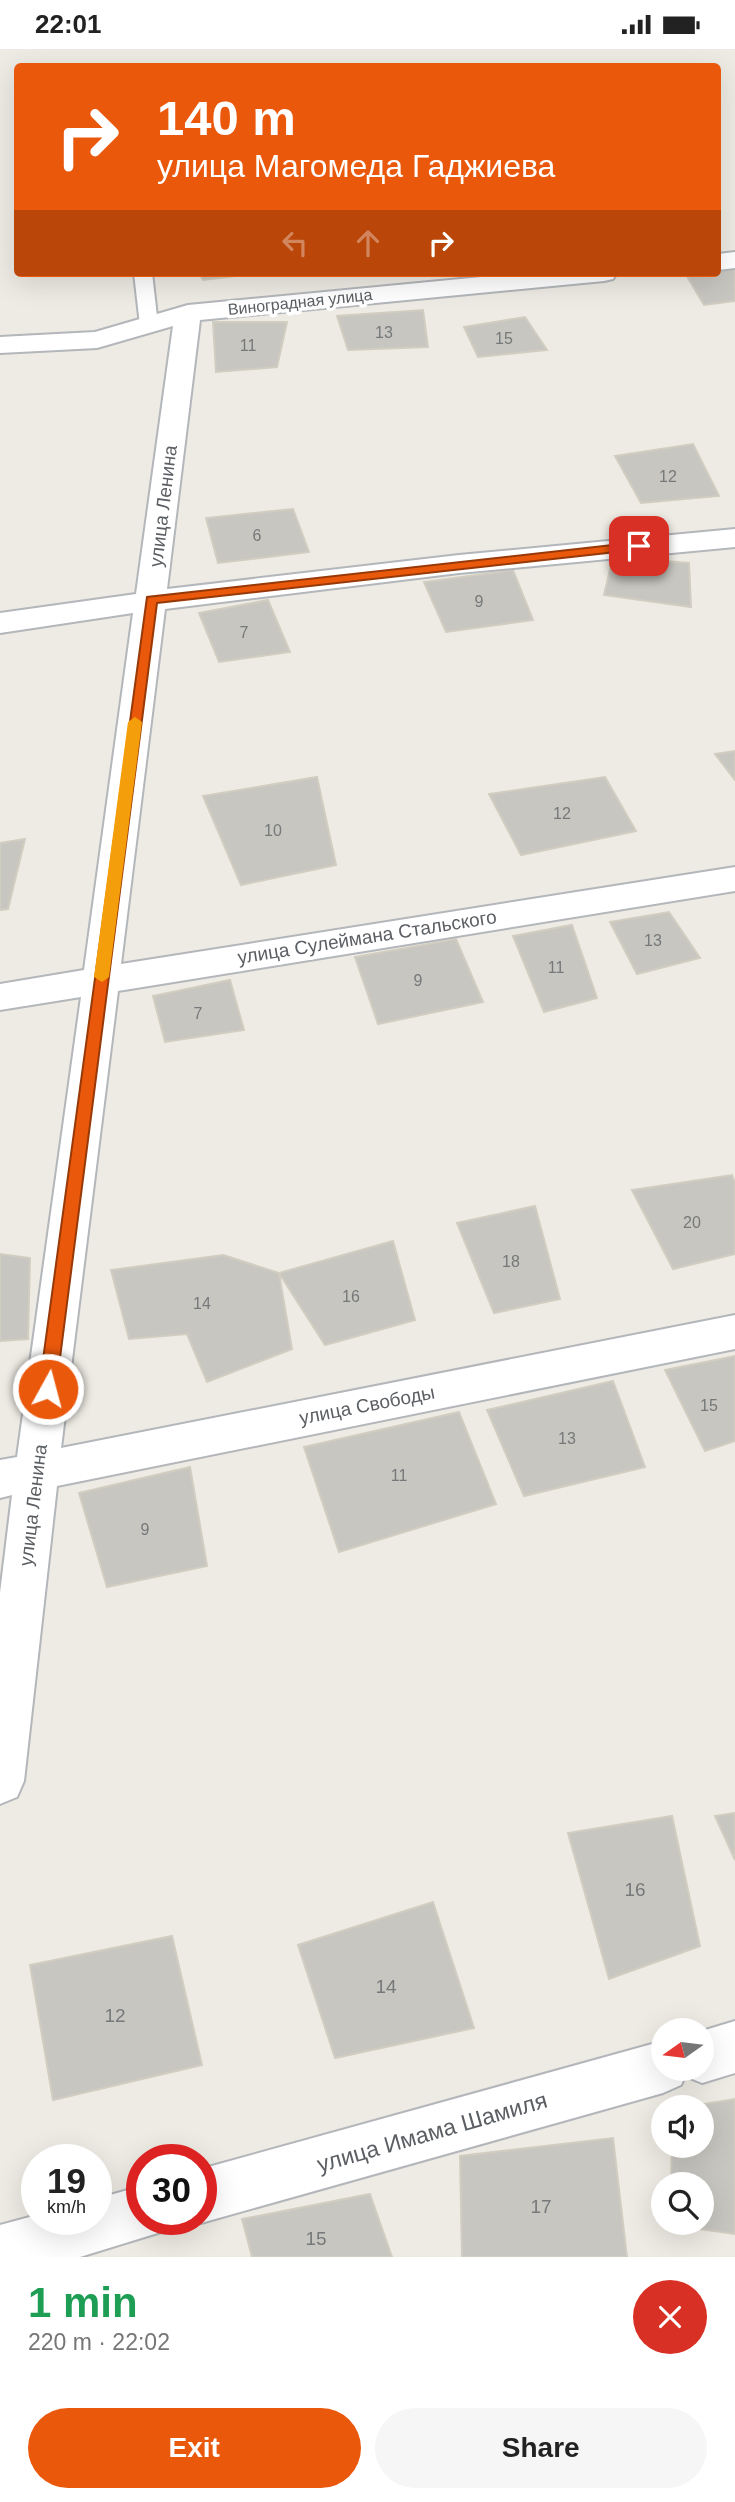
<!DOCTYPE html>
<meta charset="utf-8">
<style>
body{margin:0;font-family:Arial,sans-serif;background:#f6f6f6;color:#222;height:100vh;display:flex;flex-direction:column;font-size:26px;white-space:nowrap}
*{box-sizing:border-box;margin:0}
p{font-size:23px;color:#767676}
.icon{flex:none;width:38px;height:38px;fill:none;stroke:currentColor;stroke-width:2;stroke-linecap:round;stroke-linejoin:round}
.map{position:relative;height:2208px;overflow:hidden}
.side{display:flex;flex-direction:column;background:#fff;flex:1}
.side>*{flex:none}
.top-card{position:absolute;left:14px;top:14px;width:707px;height:214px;border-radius:7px;box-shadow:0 7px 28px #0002;background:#ea580c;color:#fff;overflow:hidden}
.needle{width:46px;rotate:256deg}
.fabs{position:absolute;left:651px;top:1969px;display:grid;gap:14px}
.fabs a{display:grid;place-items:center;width:63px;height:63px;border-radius:50%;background:#fff;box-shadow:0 7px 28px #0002;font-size:35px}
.speed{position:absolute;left:21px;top:2095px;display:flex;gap:14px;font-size:35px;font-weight:700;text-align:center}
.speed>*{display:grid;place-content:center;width:91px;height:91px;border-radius:50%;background:#fff;box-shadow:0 7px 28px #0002;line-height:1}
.speed small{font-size:18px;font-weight:400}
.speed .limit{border:10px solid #d22;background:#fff;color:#111}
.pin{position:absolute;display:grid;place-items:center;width:60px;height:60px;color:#fff;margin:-30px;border-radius:14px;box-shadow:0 4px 10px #0006}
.me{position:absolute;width:77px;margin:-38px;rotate:7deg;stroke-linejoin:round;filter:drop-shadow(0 0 5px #0008)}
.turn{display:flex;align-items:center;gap:24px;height:147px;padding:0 28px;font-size:32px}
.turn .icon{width:91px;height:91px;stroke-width:2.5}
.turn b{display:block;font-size:49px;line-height:60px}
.lanes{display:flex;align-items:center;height:66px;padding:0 28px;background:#0003;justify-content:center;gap:35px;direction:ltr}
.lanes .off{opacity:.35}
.round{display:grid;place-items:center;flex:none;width:74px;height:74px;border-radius:37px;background:#f6f6f6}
.head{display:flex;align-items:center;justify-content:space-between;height:119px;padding:0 28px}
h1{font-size:42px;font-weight:700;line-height:52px;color:#1e9e55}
.primary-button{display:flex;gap:14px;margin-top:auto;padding:14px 28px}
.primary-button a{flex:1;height:80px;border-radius:42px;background:#ea580c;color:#fff;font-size:28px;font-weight:700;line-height:80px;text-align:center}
.primary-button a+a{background:#f6f6f6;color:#222}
.status{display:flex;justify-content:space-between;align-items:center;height:49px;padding:0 35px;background:#fff;direction:ltr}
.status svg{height:19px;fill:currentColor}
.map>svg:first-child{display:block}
.building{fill:#c8c6c0;stroke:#d2cdc1;stroke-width:2}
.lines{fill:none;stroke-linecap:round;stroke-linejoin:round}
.service-casing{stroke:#b3b6ba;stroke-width:4}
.minor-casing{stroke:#b3b6ba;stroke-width:4}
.service{fill:#fff;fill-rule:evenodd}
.minor{fill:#fff;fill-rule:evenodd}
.route{fill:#ea580c;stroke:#983908;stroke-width:2}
.slow{fill:#f59e0b}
.labels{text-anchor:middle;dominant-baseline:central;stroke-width:7;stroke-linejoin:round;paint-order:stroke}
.far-street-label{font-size:16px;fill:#5b5f63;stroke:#fff}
.number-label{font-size:16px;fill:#76797a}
.street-label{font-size:19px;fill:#5b5f63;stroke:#fff}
.near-number-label{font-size:19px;fill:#76797a}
.near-street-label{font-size:23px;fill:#5b5f63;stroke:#fff}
</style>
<div class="status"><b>22:01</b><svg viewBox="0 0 49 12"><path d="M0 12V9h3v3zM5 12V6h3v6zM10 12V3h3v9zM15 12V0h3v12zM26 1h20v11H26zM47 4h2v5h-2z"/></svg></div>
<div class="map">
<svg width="735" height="2208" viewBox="0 0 735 2208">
<rect width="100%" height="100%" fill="#edebe3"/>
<!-- building -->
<path class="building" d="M735,219V252L704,256L685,224H718V221Z
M199,224H260L203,231Z
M423,261L428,298L348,301L337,267Z
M525,268L547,301L478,308L464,278Z
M213,273H287L277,318L216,323Z
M693,395L719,447L641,454L615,407Z
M293,460L309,503L218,514L206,469Z
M613,508L689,514L691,558L604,546Z
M513,521L533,571L446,583L424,533Z
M268,551L290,603L219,613L199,564Z
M735,702V731L715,705Z
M317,728L336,816L241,836L203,747Z
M605,728L636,782L521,806L489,745Z
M25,790L8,860L0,861V794Z
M669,863L700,909L637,925L610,873Z
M572,876L597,949L544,963L513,887Z
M456,890L483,953L378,975L355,908Z
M230,931L244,981L165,993L153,947Z
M732,1126L735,1134V1205L673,1220L632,1141Z
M535,1157L560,1250L494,1264L457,1174Z
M393,1192L415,1271L325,1296L279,1224Z
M0,1205L30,1209L28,1290L0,1292Z
M223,1206L279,1224L292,1300L207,1333L187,1285L129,1290L111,1221Z
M735,1307V1392L705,1402L665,1321Z
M613,1332L645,1418L524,1447L487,1361Z
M459,1363L496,1455L339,1503L304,1398Z
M190,1418L207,1517L107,1538L79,1444Z
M735,1764V1811L715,1767Z
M672,1767L700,1897L609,1930L568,1784Z
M433,1853L474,1979L335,2009L298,1896Z
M172,1887L202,2016L53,2051L30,1916Z
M735,2050V2185L670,2176V2174H702V2135H671L672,2096H702V2058H686Z
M613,2089L627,2208H462L460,2107Z
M370,2145L392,2208H252L242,2170Z"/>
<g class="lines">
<defs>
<path id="service" d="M134,224H152L158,276L155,280H143L140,276Z"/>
<path id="minor" d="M735,203V219L718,221V205Z
M523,224H617L613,230L604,232L200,271L167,540L459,506L735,480V498L459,524L165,560L121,915L735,818V842L118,942L61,1399L735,1266V1300L57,1437L24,1732L17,1748L0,1755V1544L12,1446L0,1449V1411L17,1408L81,948L0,961V935L84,921L133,564L0,584V564L136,545L173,277L97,299L0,304V288L95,283L188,256Z
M735,1972V2024L702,2034L685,2027L681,2036L663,2044L201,2174L192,2170H201V2120L663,1992V2020H702V1982Z
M142,2137V2170H166L161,2183L80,2208H0V2176L37,2166V2170H96V2150Z"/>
</defs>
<!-- service casing -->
<use href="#service" class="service-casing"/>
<!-- minor casing -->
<use href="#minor" class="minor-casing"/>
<!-- service -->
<use href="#service" class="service"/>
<!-- minor -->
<use href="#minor" class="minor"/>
</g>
<!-- route -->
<path class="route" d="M639,493L645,497L643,500L157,554L56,1340L54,1345L48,1347L41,1345L39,1340L147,548Z"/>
<!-- slow -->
<path class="slow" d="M135,668L142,673L109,928L102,933L94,928L128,673Z"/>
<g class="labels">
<!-- far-street labels -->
<g class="far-street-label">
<text transform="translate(300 253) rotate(-6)">Виноградная улица</text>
</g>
<!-- number labels -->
<g class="number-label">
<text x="384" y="283">13</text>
<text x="504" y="289">15</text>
<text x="248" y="296">11</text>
<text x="668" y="427">12</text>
<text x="257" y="486">6</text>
<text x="479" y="552">9</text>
<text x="244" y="583">7</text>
<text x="562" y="764">12</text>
<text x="273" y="781">10</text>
<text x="653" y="891">13</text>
<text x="556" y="918">11</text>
<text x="418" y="931">9</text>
<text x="198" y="964">7</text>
<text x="692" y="1173">20</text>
<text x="511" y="1212">18</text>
<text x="351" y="1247">16</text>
<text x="202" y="1254">14</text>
<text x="709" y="1356">15</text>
<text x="567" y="1389">13</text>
<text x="399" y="1426">11</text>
<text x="145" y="1480">9</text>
</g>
<!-- street labels -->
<g class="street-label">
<text transform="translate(163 457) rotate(-83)">улица Ленина</text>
<text transform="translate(367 888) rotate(-9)">улица Сулеймана Стальского</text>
<text transform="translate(367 1356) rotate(-11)">улица Свободы</text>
<text transform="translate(33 1456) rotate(-83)">улица Ленина</text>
</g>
<!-- near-number labels -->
<g class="near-number-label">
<text x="635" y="1840">16</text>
<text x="386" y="1937">14</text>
<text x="115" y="1966">12</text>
<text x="541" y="2157">17</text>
<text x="316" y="2189">15</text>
</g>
<!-- near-street labels -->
<g class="near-street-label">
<text transform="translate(432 2083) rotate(-16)">улица Имама Шамиля</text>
</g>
</g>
</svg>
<div class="fabs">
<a><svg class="needle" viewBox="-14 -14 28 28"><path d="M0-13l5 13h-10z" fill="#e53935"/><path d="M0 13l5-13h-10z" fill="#767676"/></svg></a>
<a><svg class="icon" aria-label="sound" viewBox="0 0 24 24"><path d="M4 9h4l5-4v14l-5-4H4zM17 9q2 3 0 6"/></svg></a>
<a><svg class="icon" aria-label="search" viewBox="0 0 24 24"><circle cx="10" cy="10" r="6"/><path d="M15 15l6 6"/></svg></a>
</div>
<div class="speed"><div>19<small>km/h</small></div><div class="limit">30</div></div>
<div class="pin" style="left:639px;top:497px;background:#d93025"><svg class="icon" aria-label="arrive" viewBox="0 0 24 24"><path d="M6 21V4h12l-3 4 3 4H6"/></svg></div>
<svg class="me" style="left:48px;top:1340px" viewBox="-20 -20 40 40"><circle r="17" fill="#ea580c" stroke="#fff" stroke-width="3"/><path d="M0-11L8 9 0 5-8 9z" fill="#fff"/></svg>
<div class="top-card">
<div class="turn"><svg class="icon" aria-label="right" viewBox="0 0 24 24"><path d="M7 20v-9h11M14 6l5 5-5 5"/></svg><div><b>140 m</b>улица Магомеда Гаджиева</div></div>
<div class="lanes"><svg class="icon off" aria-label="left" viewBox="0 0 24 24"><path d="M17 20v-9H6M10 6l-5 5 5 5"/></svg><svg class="icon off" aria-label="ahead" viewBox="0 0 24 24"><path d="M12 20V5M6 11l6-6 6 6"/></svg><svg class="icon" aria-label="right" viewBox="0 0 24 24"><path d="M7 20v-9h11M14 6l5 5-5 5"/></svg></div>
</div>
</div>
<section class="side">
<div class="head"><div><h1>1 min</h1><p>220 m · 22:02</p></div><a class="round" style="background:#d93025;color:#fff"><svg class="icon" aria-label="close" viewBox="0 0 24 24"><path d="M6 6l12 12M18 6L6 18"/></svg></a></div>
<div class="primary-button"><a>Exit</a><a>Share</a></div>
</section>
